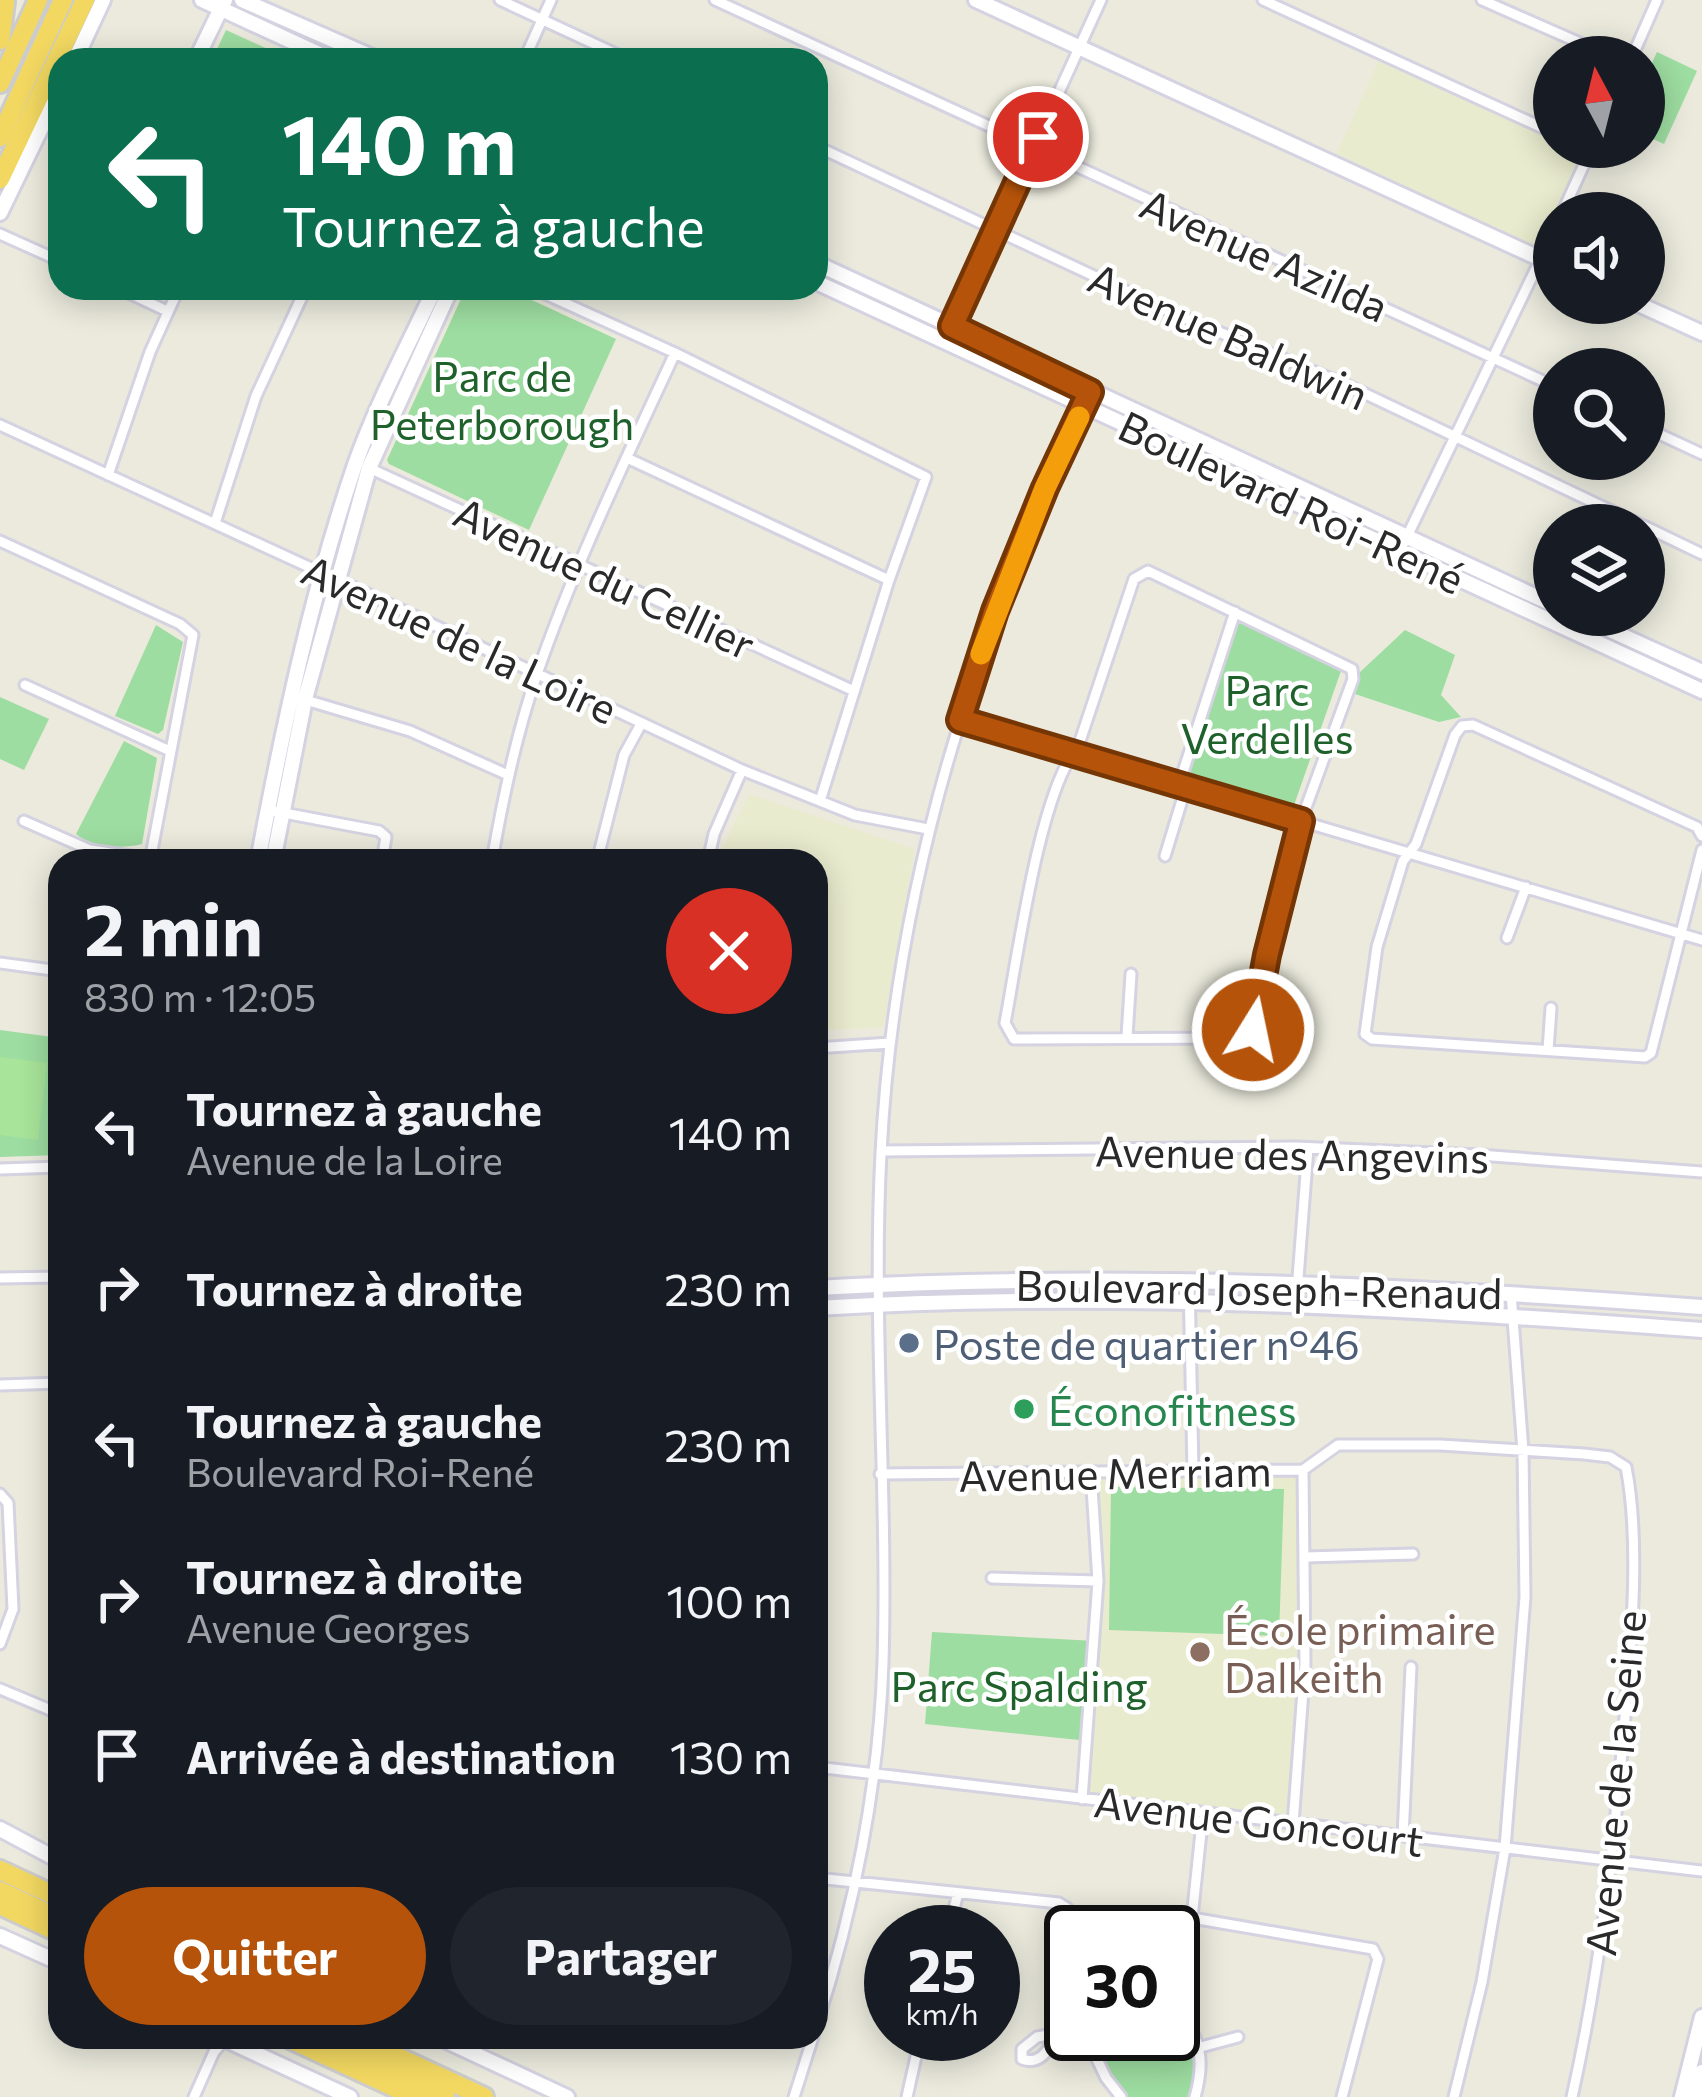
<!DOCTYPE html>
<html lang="fr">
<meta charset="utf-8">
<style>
body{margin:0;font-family:Commissioner,sans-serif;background:#20242c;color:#f1f3f6;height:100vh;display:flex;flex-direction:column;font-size:45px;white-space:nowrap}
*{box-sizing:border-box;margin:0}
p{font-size:39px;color:#9ea1a6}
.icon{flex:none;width:66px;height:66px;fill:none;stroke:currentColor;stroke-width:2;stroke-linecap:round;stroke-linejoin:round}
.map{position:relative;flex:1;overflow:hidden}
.side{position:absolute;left:48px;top:849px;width:780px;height:1200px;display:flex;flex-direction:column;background:#171b24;border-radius:36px;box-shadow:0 6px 30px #0003}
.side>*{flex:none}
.guide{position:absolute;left:48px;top:48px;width:780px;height:252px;border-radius:36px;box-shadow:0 6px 30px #0003;background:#0b6e4f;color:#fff;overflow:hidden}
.needle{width:78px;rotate:353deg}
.buttons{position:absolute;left:1533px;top:36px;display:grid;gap:24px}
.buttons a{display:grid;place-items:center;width:132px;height:132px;border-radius:50%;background:#171b24;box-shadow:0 6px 30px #0003;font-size:60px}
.speed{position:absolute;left:864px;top:1905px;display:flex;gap:24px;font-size:60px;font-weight:700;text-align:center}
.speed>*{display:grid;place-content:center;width:156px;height:156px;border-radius:50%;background:#171b24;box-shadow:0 6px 30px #0003;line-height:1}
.speed small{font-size:30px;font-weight:400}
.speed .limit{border:6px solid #111;border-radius:18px;background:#fff;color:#111}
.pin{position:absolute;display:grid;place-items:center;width:102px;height:102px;color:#fff;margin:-51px;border:6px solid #fff;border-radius:50%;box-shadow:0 3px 12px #0007}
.me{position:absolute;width:132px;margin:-66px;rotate:10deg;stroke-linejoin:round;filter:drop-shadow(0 0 9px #0008)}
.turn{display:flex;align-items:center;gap:42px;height:252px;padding:0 36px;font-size:54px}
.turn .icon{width:156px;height:156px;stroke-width:2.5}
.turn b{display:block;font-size:84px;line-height:102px}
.round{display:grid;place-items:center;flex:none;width:126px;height:126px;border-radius:63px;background:#20242c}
.overview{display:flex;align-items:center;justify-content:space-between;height:204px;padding:0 36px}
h1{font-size:72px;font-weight:700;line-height:90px}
.cta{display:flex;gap:24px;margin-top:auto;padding:24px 36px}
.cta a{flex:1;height:138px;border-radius:72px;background:#b45309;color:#fff;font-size:48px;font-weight:700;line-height:138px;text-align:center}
.cta a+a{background:#20242c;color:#f1f3f6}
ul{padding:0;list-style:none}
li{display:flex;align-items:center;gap:36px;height:156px;padding:0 36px}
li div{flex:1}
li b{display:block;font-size:45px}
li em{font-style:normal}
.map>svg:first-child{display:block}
.education{fill:#e9ebce}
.green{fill:#9ddda1}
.pitch{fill:#a8e49a}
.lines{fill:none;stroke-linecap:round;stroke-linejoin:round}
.street-casing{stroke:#d5d2e1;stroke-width:15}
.secondary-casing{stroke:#d5d2e1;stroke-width:20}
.highway-casing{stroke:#ccc;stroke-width:24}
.street{stroke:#fff;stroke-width:9}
.secondary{stroke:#fff;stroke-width:14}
.highway{stroke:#f2d861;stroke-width:18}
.route-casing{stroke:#753606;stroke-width:30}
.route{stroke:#b45309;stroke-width:21}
.slow{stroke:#f59e0b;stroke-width:21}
.service-dot{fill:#5c6f8a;stroke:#fff;stroke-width:4.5}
.leisure-dot{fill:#2e9e5b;stroke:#fff;stroke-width:4.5}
.education-dot{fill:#8d6e63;stroke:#fff;stroke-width:4.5}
.labels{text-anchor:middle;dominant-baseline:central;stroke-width:9;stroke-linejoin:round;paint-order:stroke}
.street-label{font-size:42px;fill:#2a2a2a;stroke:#fff}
.park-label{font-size:42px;fill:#1f612b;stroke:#fff}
.service-label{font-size:42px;fill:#4e5e75;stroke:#fff;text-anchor:start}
.leisure-label{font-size:42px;fill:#27864d;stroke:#fff;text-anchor:start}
.education-label{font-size:42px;fill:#785e54;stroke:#fff;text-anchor:start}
</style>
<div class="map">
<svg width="1702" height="2097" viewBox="0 0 1702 2097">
<rect width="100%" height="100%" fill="#ebeadd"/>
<!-- education -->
<path class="education" d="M1381,55L1554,136V147H1579L1590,153L1561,213H1554V229L1541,255L1333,162Z
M749,794L915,849L883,1027L816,1031V861H721L723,847Z
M1303,1470L1306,1557L1293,1824L1082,1799L1098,1581L1091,1472Z"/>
<!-- green -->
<path class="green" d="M226,30L292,60H212Z
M1657,52L1697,71L1664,144L1644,135V80Z
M466,288H506L616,339L529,530L389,464L387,460Z
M1239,622L1342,668L1292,811L1186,778Z
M156,625L183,642L163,730L158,734L115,716Z
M1405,630L1455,655L1441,695L1461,717L1439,722L1352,693L1359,673Z
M0,697L49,719L24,770L0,759Z
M124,741L157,758L142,844C123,849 93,848 76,834Z
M0,1030L60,1038V1155L0,1157Z
M1111,1487L1284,1489L1279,1636L1109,1630Z
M932,1632L1095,1641L1089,1741L925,1724Z
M1173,2009L1201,2047L1195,2097H1121L1085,2034H1173Z"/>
<!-- pitch -->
<path class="pitch" d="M0,1057L47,1063L38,1140L0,1135Z"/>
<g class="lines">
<defs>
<path id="street" d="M500,0L629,60
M715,0L1554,386
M1263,0L1554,133
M1482,0L1612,57
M1632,57L1657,0
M524,60L551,0
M60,124V131
M816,146L1171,312L1351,387L1641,525
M1562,213L1592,147
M0,234L60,261
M118,288L167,311
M532,288L675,353L926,477L889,580L820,801
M950,331L1101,0
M0,425L322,573
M1644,427L1702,454
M627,458L889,580
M369,468L854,691
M108,475L150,352L179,288
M215,523L256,396L306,288
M1644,526L1702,554
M0,541L180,624L193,635L150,861
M1400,551L1554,231
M1148,571L1352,669L1353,679L1301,821L1267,955L1253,1030L1241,1038L1014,1039L1005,1023C1017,960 1040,789 1078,747L1134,579Z
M338,580L742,770L855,815L928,829
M25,685L170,751
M299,698L410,731L508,775
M960,720L1702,940
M268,810L379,831L386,837L382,861
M24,821L90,850L151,859
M1702,836L1697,827L1473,725L1462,726L1455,735L1416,844L1403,861L1377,947L1365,1034L1372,1039L1645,1057L1651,1053L1702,850
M1165,856L1183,797L1182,775L1235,612
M492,861C503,797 516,735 537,674C575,564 626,459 675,353
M597,861L624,755L641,724
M708,861L714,834L742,770
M1507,938L1526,887
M0,963L60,971
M1127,1036L1131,974
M816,1048L890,1043
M1548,1050L1551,1008
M881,1151L1296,1147L1479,1155L1702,1172
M0,1169L60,1167
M0,1278L60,1277
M1189,1280L1193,1471
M1296,1304L1308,1148
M0,1385L60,1383
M880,1474L1303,1470L1338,1445H1440L1584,1454L1610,1457L1626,1467C1640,1538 1632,1633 1626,1705C1615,1838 1601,1967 1572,2097
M0,1494L8,1503L13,1609L0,1644
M1306,1557L1413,1554
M992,1578L1098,1581
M0,1689L60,1714
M816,1767L1702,1871
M1082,1799L1098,1581L1091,1472
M1293,1824L1305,1664L1303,1470
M1403,1836L1411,1667
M816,1878L1059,1903L1067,1908L1072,1932
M1192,1918L1373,1949L1378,1959L1342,2097
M948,1932L958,1893
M1071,1961V1970
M1173,1982L1192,1918L1203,1813
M1173,2009C1202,2033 1205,2062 1195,2097
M816,2027C854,1911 879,1784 883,1662C888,1492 872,1323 881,1153C894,892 973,639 1085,405
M1085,2034L1106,2078L1121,2097
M1052,2037C1050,2052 1038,2065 1022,2059V2049L1037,2037L1071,2031
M1201,2047L1238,2037
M194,2097L214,2052L225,2039
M794,2097L813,2037
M907,2097L921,2034
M1454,2097L1482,1982L1505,1848L1525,1597L1523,1451L1511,1293"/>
<path id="secondary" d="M202,0L332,60
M242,0L379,60
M976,0L1554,265
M75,60L103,0
M196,60L225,0
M0,213L60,89
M816,263L1554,605
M816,282L1702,691
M1636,303L1702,333
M1577,615L1702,672
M258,861C283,728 311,594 355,465C376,405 408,346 435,288
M273,861L305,699L369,468L451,288
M816,1288C1112,1271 1407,1285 1702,1307
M816,1308C1112,1290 1407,1308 1702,1330
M0,1829L60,1861
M0,1936L60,1963
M220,2037L350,2097
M438,2037L567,2097
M1682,2097L1702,2017
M1696,2097L1702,2072"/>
<path id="highway" d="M0,40L5,2
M0,83L38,0
M0,137L63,0
M0,179L85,0
M0,1870L60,1898
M0,1891L60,1919
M0,1905L60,1933
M286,2037L415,2097
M316,2037L445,2097
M355,2037L484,2097"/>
</defs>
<!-- street casing -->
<use href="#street" class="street-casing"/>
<!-- secondary casing -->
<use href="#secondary" class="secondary-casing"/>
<!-- highway casing -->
<use href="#highway" class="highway-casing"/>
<!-- street -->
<use href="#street" class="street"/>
<!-- secondary -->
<use href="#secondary" class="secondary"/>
<!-- highway -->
<use href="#highway" class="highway"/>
</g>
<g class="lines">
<defs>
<path id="route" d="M1038,137L952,326L1090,392L1045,488L995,611L960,720L1301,821L1267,955L1253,1030"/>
</defs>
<!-- route casing -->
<use href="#route" class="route-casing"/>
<!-- route -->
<use href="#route" class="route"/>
<!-- slow -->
<path class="slow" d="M981,654L1045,488L1079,417"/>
</g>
<!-- markers -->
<circle class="service-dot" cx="909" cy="1343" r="12"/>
<circle class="leisure-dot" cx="1024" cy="1409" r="12"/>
<circle class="education-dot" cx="1200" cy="1652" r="12"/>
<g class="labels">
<!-- street labels -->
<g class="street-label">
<text transform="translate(1265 254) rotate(24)">Avenue Azilda</text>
<text transform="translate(1229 335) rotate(24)">Avenue Baldwin</text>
<text transform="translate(1292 501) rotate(25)">Boulevard Roi-René</text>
<text transform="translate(605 577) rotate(25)">Avenue du Cellier</text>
<text transform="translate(460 638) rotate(25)">Avenue de la Loire</text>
<text transform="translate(1292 1153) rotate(1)">Avenue des Angevins</text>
<text transform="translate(1259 1288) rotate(1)">Boulevard Joseph-Renaud</text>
<text transform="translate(1115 1472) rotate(-1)">Avenue Merriam</text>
<text transform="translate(1614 1783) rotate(-85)">Avenue de la Seine</text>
<text transform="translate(1259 1820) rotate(7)">Avenue Goncourt</text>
</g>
<!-- park labels -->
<g class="park-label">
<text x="502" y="375">Parc de<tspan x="502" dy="48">Peterborough</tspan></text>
<text x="1267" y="689">Parc<tspan x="1267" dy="48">Verdelles</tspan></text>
<text x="1019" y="1685">Parc Spalding</text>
</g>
<!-- service labels -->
<g class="service-label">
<text x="933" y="1343">Poste de quartier n°46</text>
</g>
<!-- leisure labels -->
<g class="leisure-label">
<text x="1048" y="1409">Éconofitness</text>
</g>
<!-- education labels -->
<g class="education-label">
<text x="1224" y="1628">École primaire<tspan x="1224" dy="48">Dalkeith</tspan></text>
</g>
</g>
</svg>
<div class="buttons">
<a><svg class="needle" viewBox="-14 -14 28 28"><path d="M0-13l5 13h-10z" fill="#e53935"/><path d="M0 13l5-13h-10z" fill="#9ea1a6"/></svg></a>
<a><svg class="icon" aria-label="sound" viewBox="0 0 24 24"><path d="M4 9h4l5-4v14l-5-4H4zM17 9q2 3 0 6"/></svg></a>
<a><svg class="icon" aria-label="search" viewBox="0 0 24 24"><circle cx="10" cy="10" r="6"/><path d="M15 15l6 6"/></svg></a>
<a><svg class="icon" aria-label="layers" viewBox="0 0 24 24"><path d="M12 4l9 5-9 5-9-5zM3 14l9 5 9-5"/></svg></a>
</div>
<div class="speed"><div>25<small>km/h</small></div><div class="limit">30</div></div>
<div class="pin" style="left:1038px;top:137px;background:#d93025"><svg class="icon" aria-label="arrive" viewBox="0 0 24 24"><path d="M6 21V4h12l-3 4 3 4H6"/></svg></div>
<svg class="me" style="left:1253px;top:1030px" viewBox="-20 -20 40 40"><circle r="17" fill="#b45309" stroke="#fff" stroke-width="3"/><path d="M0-11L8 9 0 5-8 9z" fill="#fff"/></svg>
<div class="guide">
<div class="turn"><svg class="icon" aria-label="left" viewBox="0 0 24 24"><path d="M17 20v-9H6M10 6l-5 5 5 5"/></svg><div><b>140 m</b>Tournez à gauche</div></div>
</div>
<section class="side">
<div class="overview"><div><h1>2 min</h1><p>830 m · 12:05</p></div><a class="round" style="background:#d93025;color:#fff"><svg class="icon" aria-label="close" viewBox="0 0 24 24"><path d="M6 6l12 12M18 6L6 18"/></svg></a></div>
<ul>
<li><svg class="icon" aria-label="left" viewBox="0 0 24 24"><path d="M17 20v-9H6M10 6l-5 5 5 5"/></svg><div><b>Tournez à gauche</b><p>Avenue de la Loire</p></div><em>140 m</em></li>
<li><svg class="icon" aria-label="right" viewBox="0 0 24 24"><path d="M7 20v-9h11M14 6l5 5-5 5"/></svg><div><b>Tournez à droite</b></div><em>230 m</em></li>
<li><svg class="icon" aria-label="left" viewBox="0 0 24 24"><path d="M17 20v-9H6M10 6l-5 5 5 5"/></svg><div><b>Tournez à gauche</b><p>Boulevard Roi-René</p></div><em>230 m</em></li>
<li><svg class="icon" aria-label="right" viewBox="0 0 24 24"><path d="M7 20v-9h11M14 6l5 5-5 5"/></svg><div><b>Tournez à droite</b><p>Avenue Georges</p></div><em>100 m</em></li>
<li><svg class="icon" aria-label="arrive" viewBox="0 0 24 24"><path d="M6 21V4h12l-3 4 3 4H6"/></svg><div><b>Arrivée à destination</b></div><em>130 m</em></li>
</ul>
<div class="cta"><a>Quitter</a><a>Partager</a></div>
</section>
</div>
